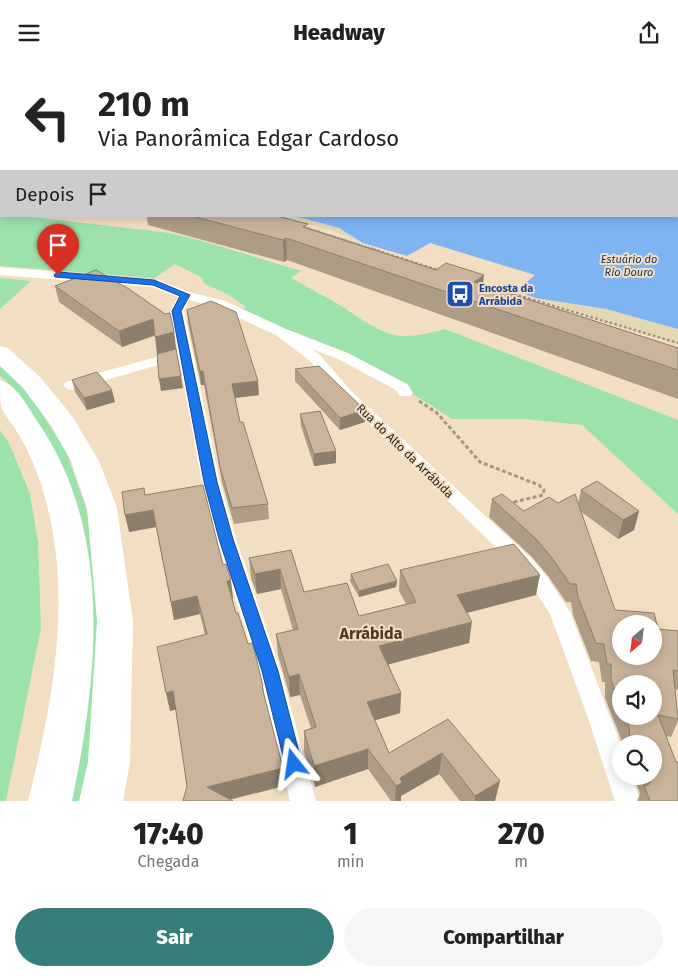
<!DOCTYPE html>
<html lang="pt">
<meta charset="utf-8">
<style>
body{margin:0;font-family:"Fira Sans",sans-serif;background:#f6f6f6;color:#222;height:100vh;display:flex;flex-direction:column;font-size:19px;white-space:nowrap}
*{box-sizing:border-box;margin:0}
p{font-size:16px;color:#767676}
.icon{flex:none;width:28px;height:28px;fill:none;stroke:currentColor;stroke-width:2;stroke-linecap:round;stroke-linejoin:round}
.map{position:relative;height:736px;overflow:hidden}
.details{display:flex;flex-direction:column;background:#fff;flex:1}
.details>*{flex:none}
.banner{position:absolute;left:0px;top:0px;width:679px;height:152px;box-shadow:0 2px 12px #0003;background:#fff;color:#222;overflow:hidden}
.needle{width:32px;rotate:208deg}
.controls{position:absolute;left:612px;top:550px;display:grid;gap:10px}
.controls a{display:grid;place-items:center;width:50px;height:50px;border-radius:50%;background:#fff;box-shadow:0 2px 12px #0003;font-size:25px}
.pin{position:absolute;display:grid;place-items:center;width:42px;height:42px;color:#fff;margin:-51px -21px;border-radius:50% 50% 50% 0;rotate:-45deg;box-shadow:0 0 5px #0007}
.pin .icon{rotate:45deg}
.me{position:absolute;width:55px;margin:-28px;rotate:345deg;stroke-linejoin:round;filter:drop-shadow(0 0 4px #0008)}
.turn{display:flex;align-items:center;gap:18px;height:105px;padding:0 15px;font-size:22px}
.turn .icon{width:65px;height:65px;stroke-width:2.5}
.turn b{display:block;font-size:35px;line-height:42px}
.then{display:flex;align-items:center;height:48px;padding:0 15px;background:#0003;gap:10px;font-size:19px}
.eta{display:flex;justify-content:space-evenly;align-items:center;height:85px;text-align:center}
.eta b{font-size:30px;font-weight:800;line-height:35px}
.cta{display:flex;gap:10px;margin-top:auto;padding:10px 15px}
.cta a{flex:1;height:58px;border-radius:30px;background:#367e7b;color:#fff;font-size:20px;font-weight:800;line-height:58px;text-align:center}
.cta a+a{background:#f6f6f6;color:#222}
header{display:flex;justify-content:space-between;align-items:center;height:65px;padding:0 15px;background:#fff;font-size:22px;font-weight:800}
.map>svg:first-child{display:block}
.green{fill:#9de2ab}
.sand{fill:#e2d8b3}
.water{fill:#7fb4f2}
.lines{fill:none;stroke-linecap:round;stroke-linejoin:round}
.path-far3{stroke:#a69782;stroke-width:1;stroke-dasharray:2 1;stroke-linecap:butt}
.path-far2{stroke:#a69782;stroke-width:2;stroke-dasharray:2.5 1;stroke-linecap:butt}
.path-far1{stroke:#a69782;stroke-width:2.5;stroke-dasharray:3 2;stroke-linecap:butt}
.path{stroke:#a69782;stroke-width:3;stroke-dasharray:4 2.5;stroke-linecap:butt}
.street{fill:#fff;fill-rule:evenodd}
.secondary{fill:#fff;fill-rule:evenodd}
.primary{fill:#fff;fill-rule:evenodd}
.highway{fill:#fff;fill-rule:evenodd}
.wall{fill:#ae9c86;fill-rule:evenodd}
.shaded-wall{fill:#8d7f6d}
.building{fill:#cab59c;stroke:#8d7f6d;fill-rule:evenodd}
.route{fill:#1a73e8;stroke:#114b97}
.labels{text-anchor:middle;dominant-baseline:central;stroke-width:4;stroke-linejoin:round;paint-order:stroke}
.far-water-label{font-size:11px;font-style:italic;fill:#143a61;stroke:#f2dec3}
.far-transit-label{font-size:11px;font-weight:bold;fill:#164399;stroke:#f2dec3;text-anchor:start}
.street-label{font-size:12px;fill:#2d251b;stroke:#f2dec3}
.near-neighbourhood-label{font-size:16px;font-weight:bold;fill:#4c3c24;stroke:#f2dec3}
</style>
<header><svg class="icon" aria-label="menu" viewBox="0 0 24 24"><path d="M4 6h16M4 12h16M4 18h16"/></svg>Headway<svg class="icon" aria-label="share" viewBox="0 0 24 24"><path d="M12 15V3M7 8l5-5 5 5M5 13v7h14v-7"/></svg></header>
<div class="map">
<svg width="678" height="736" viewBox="0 0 678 736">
<rect width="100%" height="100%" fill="#f2dec3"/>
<!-- green -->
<path class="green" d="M91,0H516L519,1H131Z
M0,148L1,151H24L170,168L199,175L301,206L291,213C307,222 323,230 338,239C382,267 391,280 445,264L678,355V449L582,360L525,354H452L411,328L410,321L349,291L240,246L246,242L227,229L205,219L201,212L175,199L154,213L0,201Z
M0,213L31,216L0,244Z
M0,300L30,330L66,386L91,457L102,583L94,671L82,736H63L78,459L10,320L0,311Z
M0,365L9,378L30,429L38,477L41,563L6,736H0Z"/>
<!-- sand -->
<path class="sand" d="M272,151H295L339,163L363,178L332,165Z
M536,233L606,244L678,264V278Z"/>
<!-- water -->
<path class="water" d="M678,31V264L606,244L536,233L516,226L535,210L430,178L407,191L363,178L339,163L295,151H678Z"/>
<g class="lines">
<!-- path-far3 -->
<path class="path-far3" d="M418,0L428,1
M123,1L125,0
M155,1L157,0"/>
<!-- path-far2 -->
<path class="path-far2" d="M304,162L376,185"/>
<!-- path-far1 -->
<path class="path-far1" d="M372,184L441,206
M480,219L678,278"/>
<!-- path -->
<path class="path" d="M419,336L437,348L480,397L539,420L544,425L543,430L510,438"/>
<!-- street -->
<path class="street" d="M0,202L158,215L189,227L225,236L286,264L348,288L407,319L413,328L410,331H400L396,325L338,294L312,284L320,290L350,325L493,458L531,493L547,512L570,547L621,680V711H632L641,736H615L587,650L550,549L533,522L517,503L340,331L310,296L276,270L215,242L189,235L184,246L220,417L236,474L281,606L316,736H290L259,606L216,474L202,417L179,294L71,325L66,323L63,320L66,317L178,286L170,246L178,232L152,222L0,210Z"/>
<!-- secondary -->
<path class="secondary" d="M49,0H65L66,1H50Z"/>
<!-- primary -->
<path class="primary" d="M0,120H1V130H0Z"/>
<!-- highway -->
<path class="highway" d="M0,281L8,283L41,313L72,351L99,396L117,443L133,556L130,697L123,736H79L88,697L97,556L87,443L71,396L50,359L23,323L0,301Z
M0,315C17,320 28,342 37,356C114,466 98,612 72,736H28C52,642 72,537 47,440C41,416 32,392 19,370C14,361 5,351 1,342C0,335 0,323 0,315Z"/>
</g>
<!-- wall -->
<path class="wall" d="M147,151H277L308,163L678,283V334L287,195L284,197L148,160Z
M55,221L174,267L176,284L154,271L122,282L59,237Z
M187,245L259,330L235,333L240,357L268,439L269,454L234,459L222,417L204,320H201L188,258Z
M295,304L365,345V357L340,365L295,316Z
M72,315L115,337L87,345L75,327Z
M300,349L336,386V398L314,401L301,361Z
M144,423L145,430L223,500L233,533L232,534L236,548L263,621L264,631L284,721H187L176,644L170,646L205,570L200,549L174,555L156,462L129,467Z
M581,425L639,446L634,465L618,474L580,446L615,545L658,564L678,566V625L675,624L678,656L671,672L666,671L678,736H637L640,729L634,711H654V679H623L605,633V617H602L599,597L591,596L573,550L571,537H566L548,511L532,492L489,452L492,434L524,446L558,438L578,439ZM621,619L654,651H621Z
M291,485L304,527L359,551L406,539L399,526L400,505L536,530L467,548L469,578L388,599L401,628L400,648L375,655L389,688L448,654L495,736H460L439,709L401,731V736H391L368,704L315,722L304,686V666L311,663L300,630L290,632L278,590L276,569L293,565L281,524L257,529L251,513L249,493Z
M351,509L397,516L396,522L359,532L350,516Z"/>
<!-- shaded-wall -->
<path class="shaded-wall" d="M286,173L287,195L284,197L283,175Z
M484,210L481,234L474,217Z
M153,254L155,270L122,282L119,266Z
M174,267L176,284L157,289L155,272Z
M200,306H203L204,320H201Z
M181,311L183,323L161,326L159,314Z
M258,316L259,330L233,333L232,319Z
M112,325L115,337L87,345L84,333Z
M365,345V357L340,365V353Z
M336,386V398L314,401V389Z
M144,423L147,441L153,445L156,462L129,467L125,450Z
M639,446L634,465L618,474L623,455Z
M280,504L281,524L257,529L255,509Z
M540,510L536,530L454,551L457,530Z
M231,515L233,533L229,534L227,516Z
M397,516L396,522L359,532V526Z
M197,531L200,549L174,555L171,537Z
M472,557L469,578L379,602V581Z
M299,609L300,630L290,632L289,612Z
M173,626L177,644L170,646L166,628Z
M401,628L400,648L366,658L367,637Z
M368,684V704L315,722L314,701Z
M442,688L439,709L401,731V736H395L396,721L400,713Z
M283,703L284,721L225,736L207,722Z
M500,716L495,736H475V731Z"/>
<!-- building -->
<path class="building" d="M448,0H678V15V1H448Z
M192,151H277L308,159L303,162L436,205L446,198L484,210L474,217L678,283V305L286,173L283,175Z
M96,205L129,224L165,249L170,248L174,267L155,272L153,254L119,266L55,221Z
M211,236L236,247L258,316L232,319L240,357H243L268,439L232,443L220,402L203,306H200L187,245Z
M176,284L181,311L159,314L157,289Z
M319,301L365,345L340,353L295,304Z
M97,307L112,325L84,333L72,315Z
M320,346L336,386L314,389L300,349Z
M597,416L639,446L623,455L581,425Z
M203,420L223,500L226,499L231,515L227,516L236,548H238L248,579L252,578L255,588L263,621L262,622L283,703L207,722L233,736H183L187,721L173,626L166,628L157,582L207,569L197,531L171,537L153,445L125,450L122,427L144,423L145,430Z
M502,429L524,446L549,432L558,438L575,429L615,545L654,548L658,564L678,566V606L673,605L678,654L658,650L676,697H678V736H650L644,720H648L650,717L648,711H654V679H630L629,661L625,651H654V619H621V641L611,615V599H607L604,579L596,578L578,532L576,519H570L552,493L536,474L492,434ZM621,559H654V591H621Z
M514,479L540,510L457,530L472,557L379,581L401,628L367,637L389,688L448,654L500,716L475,731L442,688L400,713L402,718L396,721L368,684L314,701L304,666L316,662L299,609L289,612L276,569L298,564L280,504L255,509L249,493L291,485L304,527L347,518L359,551L416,537L400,505Z
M388,499L397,516L359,526L351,509Z"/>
<!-- route -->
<path class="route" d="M58,207L154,215L190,230L181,246L217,417L233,474L278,606L302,699L300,705L294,707L288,705L285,699L262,606L219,474L204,417L172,246L180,231L153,220L55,212L54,210Z"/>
<!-- icons -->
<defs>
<symbol id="bus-square" viewBox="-11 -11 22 22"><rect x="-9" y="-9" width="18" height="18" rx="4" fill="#1a4fb4" stroke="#f2dec3"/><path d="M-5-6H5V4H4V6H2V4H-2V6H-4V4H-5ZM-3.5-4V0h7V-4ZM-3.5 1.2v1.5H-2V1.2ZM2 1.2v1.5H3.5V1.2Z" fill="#fff"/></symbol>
</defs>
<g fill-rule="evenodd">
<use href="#bus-square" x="444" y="213" width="32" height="32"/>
</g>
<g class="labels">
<!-- far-water labels -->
<g class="far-water-label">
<text x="629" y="194">Estuário do<tspan x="629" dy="13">Rio Douro</tspan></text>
</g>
<!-- far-transit labels -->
<g class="far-transit-label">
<text x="479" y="223">Encosta da<tspan x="479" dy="13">Arrábida</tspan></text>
</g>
<!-- street labels -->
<g class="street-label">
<text transform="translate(405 386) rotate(44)">Rua do Alto da Arrábida</text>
</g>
<!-- near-neighbourhood labels -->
<g class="near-neighbourhood-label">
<text x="371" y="568">Arrábida</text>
</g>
</g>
</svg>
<div class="controls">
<a><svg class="needle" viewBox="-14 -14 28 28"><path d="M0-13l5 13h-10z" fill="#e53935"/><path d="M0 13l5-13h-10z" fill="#767676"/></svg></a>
<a><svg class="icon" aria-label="sound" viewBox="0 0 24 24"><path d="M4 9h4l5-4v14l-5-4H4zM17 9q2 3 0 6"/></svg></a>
<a><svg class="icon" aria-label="search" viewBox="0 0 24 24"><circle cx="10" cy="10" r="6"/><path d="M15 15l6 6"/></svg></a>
</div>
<div class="pin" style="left:58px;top:210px;background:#d93025"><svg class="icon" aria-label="arrive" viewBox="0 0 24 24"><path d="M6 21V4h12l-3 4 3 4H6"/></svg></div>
<svg class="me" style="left:294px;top:699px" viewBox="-20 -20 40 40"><path d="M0-17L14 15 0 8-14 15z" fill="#1a73e8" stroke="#fff" stroke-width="4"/></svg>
<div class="banner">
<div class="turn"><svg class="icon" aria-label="left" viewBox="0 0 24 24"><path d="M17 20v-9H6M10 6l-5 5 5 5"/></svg><div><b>210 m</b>Via Panorâmica Edgar Cardoso</div></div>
<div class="then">Depois<svg class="icon" aria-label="arrive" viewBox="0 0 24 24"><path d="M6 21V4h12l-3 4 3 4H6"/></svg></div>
</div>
</div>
<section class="details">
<div class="eta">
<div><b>17:40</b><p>Chegada</p></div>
<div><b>1</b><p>min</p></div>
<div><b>270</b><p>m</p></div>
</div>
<div class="cta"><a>Sair</a><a>Compartilhar</a></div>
</section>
